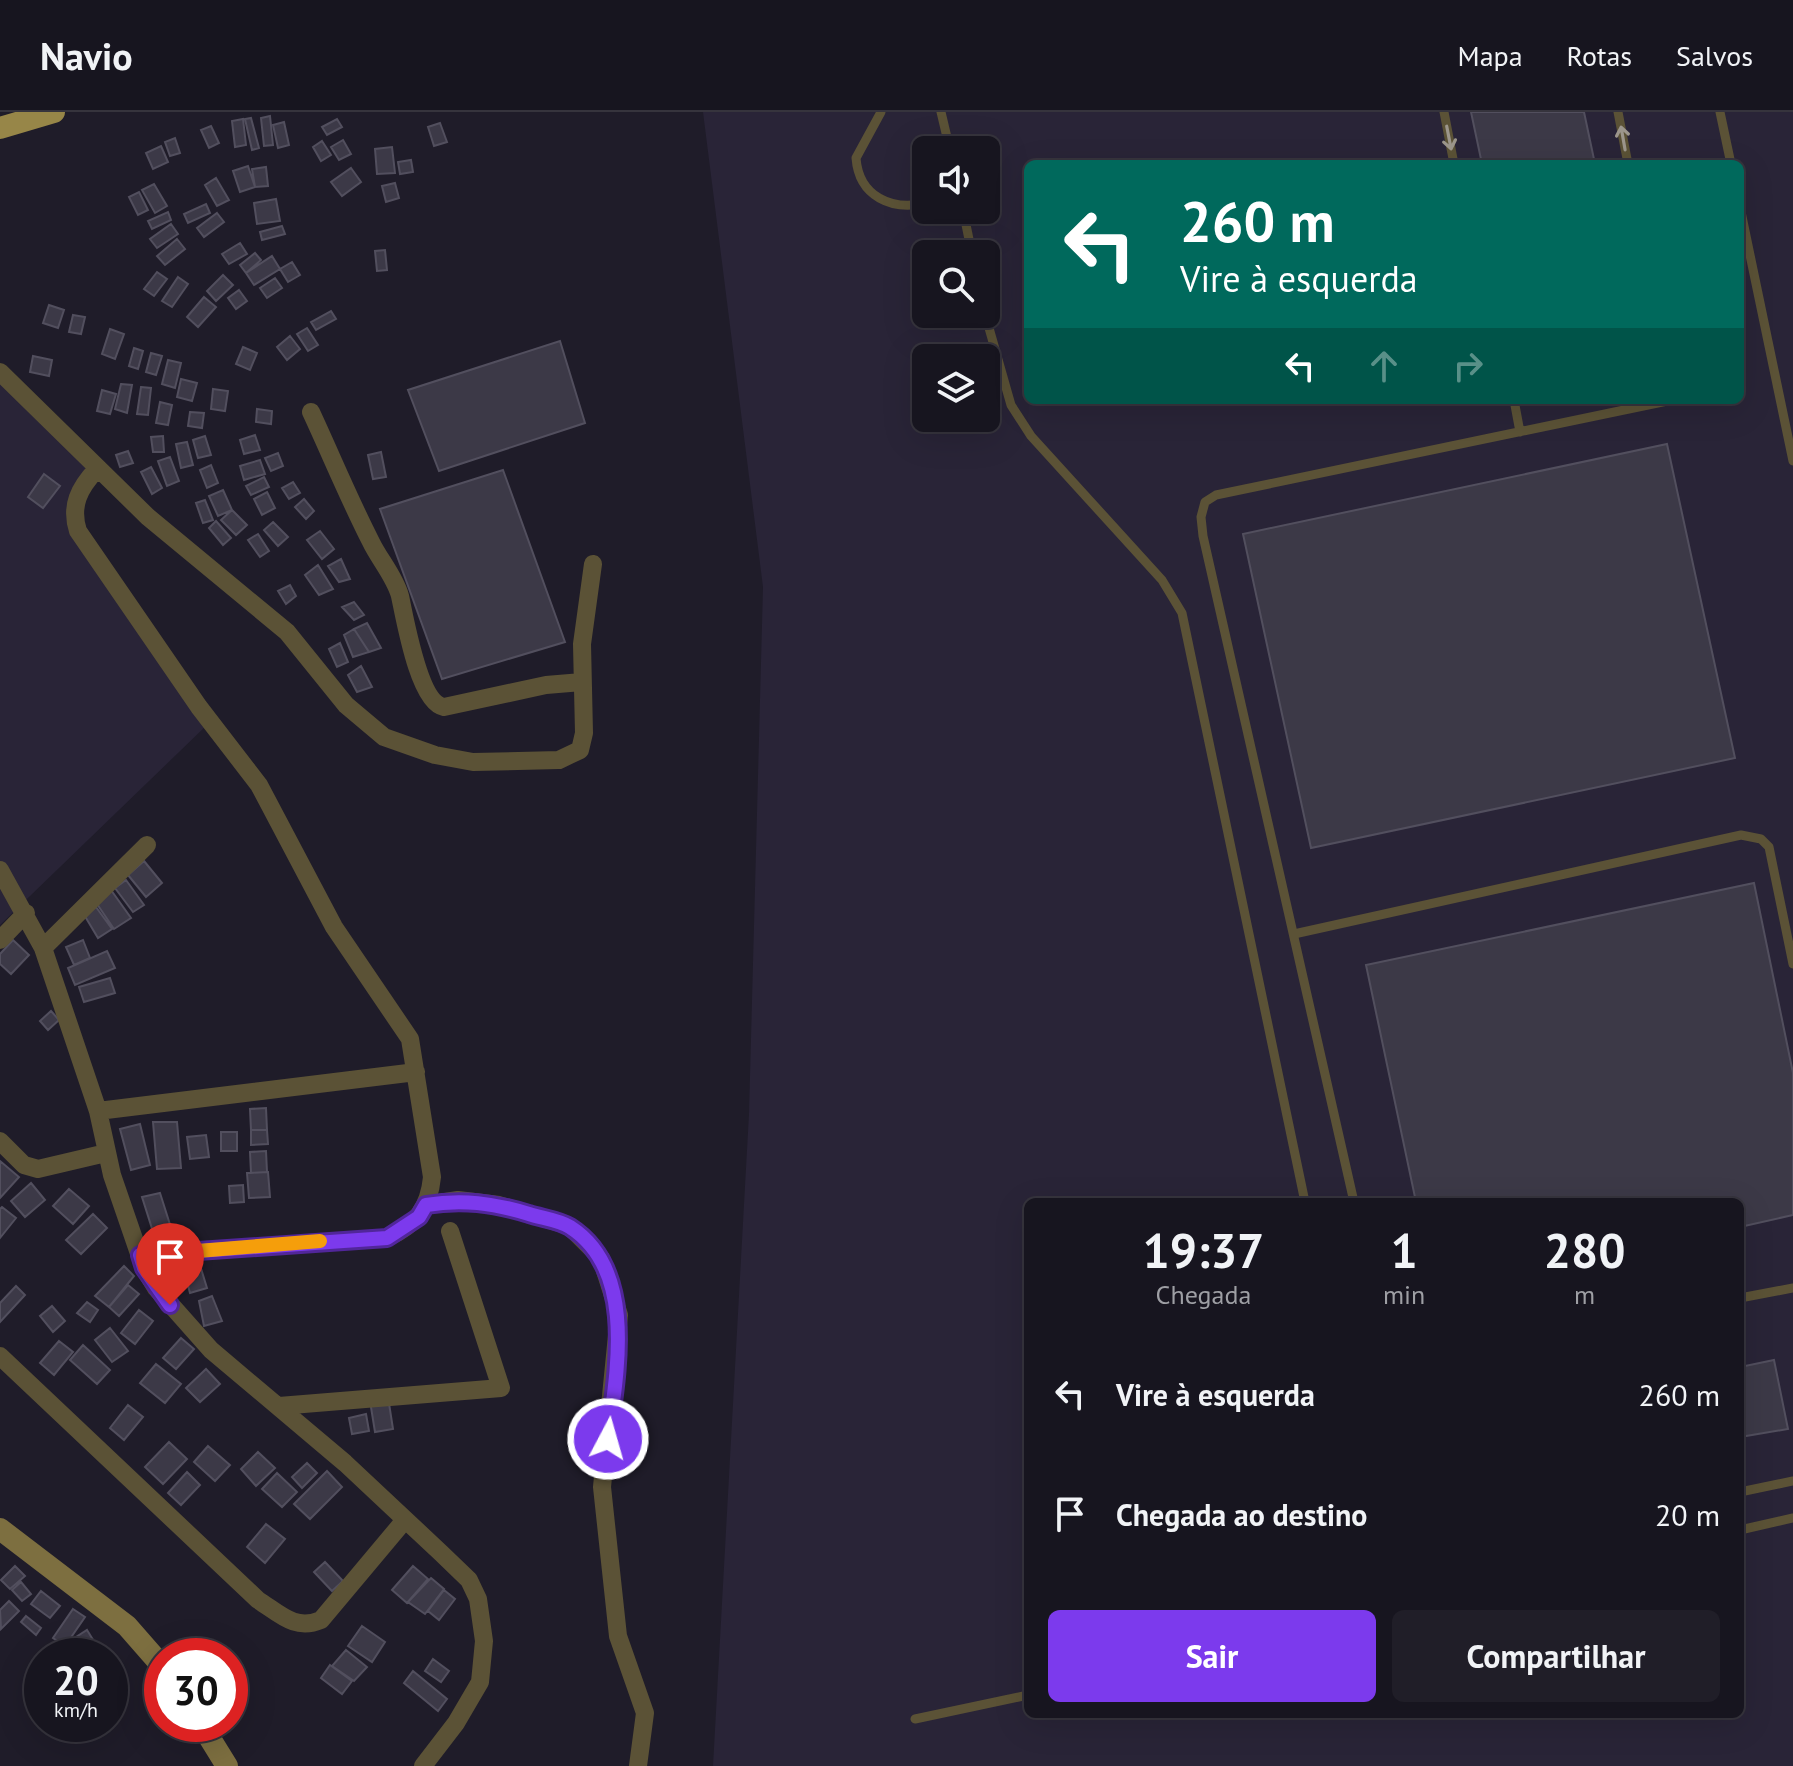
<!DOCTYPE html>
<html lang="pt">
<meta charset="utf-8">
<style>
body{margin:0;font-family:"PT Sans",sans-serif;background:#201e28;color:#f1f3f6;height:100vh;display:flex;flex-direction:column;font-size:30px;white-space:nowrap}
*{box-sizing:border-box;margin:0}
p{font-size:26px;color:#9e9fa4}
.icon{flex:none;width:44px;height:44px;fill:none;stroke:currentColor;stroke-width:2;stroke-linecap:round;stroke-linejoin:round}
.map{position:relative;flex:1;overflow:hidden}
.side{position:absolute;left:1024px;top:1086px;width:720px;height:520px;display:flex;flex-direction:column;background:#17151f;border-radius:12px;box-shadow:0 8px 32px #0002,0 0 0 2px #36343d}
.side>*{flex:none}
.guide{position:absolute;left:1024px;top:48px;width:720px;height:244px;border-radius:12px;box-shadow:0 8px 32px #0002,0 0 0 2px #36343d;background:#00695c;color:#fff;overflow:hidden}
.tools{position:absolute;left:912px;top:24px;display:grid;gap:16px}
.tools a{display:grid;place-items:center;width:88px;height:88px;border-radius:12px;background:#17151f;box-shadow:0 8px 32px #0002,0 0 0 2px #36343d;font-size:40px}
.speed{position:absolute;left:24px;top:1526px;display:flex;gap:16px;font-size:40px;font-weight:700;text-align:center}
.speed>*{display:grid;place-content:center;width:104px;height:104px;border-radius:50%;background:#17151f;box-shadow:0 8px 32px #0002,0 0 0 2px #36343d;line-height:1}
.speed small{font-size:20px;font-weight:400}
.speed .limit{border:12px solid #d22;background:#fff;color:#111}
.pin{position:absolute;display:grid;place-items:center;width:68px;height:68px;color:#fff;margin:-82px -34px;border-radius:50% 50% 50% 0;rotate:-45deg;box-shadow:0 0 8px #0007}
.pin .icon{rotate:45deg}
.me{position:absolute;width:88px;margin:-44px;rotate:6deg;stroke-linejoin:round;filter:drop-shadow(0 0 6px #0008)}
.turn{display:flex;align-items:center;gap:28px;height:168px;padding:0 24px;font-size:36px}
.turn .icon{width:104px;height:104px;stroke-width:2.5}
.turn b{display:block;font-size:56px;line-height:68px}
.lanes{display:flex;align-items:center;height:76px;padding:0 24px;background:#0003;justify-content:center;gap:40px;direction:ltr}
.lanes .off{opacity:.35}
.eta{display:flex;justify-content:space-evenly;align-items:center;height:136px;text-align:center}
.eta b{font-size:48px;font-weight:700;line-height:56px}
.action{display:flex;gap:16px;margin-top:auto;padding:16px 24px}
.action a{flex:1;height:92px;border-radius:12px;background:#7c3aed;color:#fff;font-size:32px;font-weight:700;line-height:92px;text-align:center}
.action a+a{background:#201e28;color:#f1f3f6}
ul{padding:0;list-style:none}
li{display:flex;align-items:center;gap:24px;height:120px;padding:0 24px}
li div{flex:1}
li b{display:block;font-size:30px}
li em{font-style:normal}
header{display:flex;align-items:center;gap:48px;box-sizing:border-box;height:112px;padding:0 40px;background:#17151f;border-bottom:2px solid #36343d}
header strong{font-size:38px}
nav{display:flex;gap:44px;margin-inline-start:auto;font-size:28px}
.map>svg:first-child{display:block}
.built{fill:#292437;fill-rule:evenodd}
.building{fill:#3c3947;stroke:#524f5e;stroke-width:2}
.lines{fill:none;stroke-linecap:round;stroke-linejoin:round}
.service{stroke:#5b5236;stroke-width:9}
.minor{stroke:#5b5236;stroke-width:18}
.secondary{stroke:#7d6f40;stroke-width:22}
.primary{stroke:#978648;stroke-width:22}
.oneway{stroke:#9c968c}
.route-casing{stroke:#51269a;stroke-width:20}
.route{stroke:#7c3aed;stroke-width:14}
.slow{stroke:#f59e0b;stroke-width:14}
</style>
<header>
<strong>Navio</strong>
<nav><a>Mapa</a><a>Rotas</a><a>Salvos</a></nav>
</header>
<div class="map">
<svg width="1793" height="1654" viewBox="0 0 1793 1654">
<rect width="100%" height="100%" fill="#1f1c29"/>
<!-- built -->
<path class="built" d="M703,0H1793V1654H713L749,1002L763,475ZM926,38H986V98H926ZM1028,52H1740V288H1028ZM926,142H986V202H926ZM926,246H986V306H926ZM1028,1090H1740V1602H1028Z
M0,256L93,350L75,397L208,612L0,813Z"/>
<!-- building -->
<path class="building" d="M1471,0H1584L1595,52H1482Z
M270,4L273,33L264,34L261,6Z
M251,6L259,36L252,38L245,7Z
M243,7L246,33L235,35L232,9Z
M337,7L342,15L327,23L322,15Z
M284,10L289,33L278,36L273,13Z
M440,11L447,30L434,34L428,15Z
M211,14L219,31L209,36L201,18Z
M175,26L180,41L170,44L165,30Z
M343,28L351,42L339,48L331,35Z
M322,29L331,43L321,49L313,35Z
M161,34L168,50L153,57L146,41Z
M392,35L395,61L377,62L375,37Z
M411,48L413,60L400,62L398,50Z
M248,54L255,75L240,80L233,59Z
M266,55L268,74L255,75L252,57Z
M351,56L361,70L342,84L331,70Z
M216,66L229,88L217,94L205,73Z
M395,71L399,86L386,90L382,74Z
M154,72L167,94L155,101L142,78Z
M139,80L148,98L138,103L129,85Z
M276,87L280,109L257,112L254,91Z
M206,92L210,101L188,111L184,102Z
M168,100L171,108L152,117L148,109Z
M217,101L224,110L204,125L197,116Z
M171,112L178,122L157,136L150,127Z
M282,114L285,122L262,128L260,120Z
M177,127L185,137L165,153L157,144Z
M240,131L247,142L229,152L222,142Z
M385,138L387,158L377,159L375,139Z
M255,141L261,148L246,161L240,153Z
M272,144L280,157L254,173L246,161Z
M292,150L300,163L288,170L280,157Z
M157,160L167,167L154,184L144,177Z
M223,163L233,173L216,189L207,179Z
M178,165L188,172L172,195L162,189Z
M275,166L282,176L267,186L260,176Z
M239,178L247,189L236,197L228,186Z
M204,185L216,195L198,215L187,205Z
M49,193L64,198L58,216L43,211Z
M331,199L336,207L316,218L311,210Z
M73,203L85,205L81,222L69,220Z
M307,216L318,233L308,239L297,222Z
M110,217L124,222L115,247L102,242Z
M290,224L300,237L287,248L277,235Z
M560,229L585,311L439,359L408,278Z
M243,235L257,241L250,258L236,252Z
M134,236L143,239L138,257L129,254Z
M151,241L162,244L156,263L146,260Z
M33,244L52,248L49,264L30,260Z
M168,248L181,251L175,276L162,272Z
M181,267L197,271L192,289L177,285Z
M121,272L132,273L127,301L115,297Z
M141,275L151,276L148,303L137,302Z
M213,277L228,279L225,299L211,297Z
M102,278L116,282L110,302L97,299Z
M160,290L172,293L168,313L156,311Z
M257,297L272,299L271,312L256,310Z
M190,300L204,301L202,316L188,314Z
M255,323L260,338L244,342L240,328Z
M163,324L164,340H153L151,325Z
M205,324L211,343L198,346L193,328Z
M187,330L193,353L181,356L176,332Z
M1667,332L1735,646L1311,736L1243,422Z
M128,339L133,351L120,355L116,343Z
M381,340L386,365L373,367L368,343Z
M278,341L283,354L271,359L265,346Z
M170,345L179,369L167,374L158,349Z
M260,348L265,362L244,368L240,354Z
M211,353L218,371L207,376L200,358Z
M151,355L162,376L152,382L141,360Z
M503,358L565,530L442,567L380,397Z
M44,362L60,374L43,396L28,385Z
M264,365L269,375L251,383L246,374Z
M293,370L300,381L289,387L282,376Z
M223,378L232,398L218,404L209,384Z
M267,380L275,396L262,403L254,387Z
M304,387L314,399L306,407L295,395Z
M205,388L213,408L203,411L196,391Z
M232,398L247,413L236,423L221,408Z
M216,409L231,426L223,433L209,416Z
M273,410L288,425L278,434L264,418Z
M320,419L334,437L322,447L307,428Z
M258,422L269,439L260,445L248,428Z
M341,447L350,467L339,470L328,454Z
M318,453L333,477L319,483L305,463Z
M290,473L296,484L286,492L278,479Z
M354,490L364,503L354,508L342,495Z
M367,511L381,536L369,540L354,517Z
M354,517L369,540L353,545L344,523Z
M340,531L348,550L337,555L329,537Z
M361,554L372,575L357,580L348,563Z
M144,749L162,771L146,785L128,763Z
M126,768L144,793L133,800L115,776Z
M1754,771L1793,961V1103L1740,1115V1090H1416L1366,853Z
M111,778L131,806L114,817L95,789Z
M96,795L112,817L98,826L83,801Z
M13,828L29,843L11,862L0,852V842Z
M83,828L90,846L74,853L66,835Z
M107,839L115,856L75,873L68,856Z
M110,866L115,881L84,890L79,875Z
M51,899L59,908L48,918L40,909Z
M266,996L267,1018H251L250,997Z
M153,1010H177L181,1056L157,1057Z
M140,1012L150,1053L131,1058L120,1017Z
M251,1018H267L268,1032L251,1033Z
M221,1020H237V1039H221Z
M206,1023L209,1045L190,1047L187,1025Z
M266,1039L267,1060L251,1061L250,1040Z
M0,1049L19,1065L0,1086Z
M268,1060L270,1085L249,1086L247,1061Z
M31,1071L45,1088L25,1105L11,1089Z
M243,1073L244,1090L230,1091L229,1074Z
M69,1077L89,1094L73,1112L53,1094Z
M160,1081L173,1122L155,1126L142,1085Z
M2,1095L16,1106L0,1126V1097Z
M93,1102L107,1116L81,1142L66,1128Z
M199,1150L207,1176L190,1181L183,1155Z
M124,1154L134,1164L109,1195L95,1184Z
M128,1173L139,1182L119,1204L109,1195Z
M16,1174L25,1183L0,1210V1191Z
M212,1184L222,1209L204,1214L199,1189Z
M87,1190L98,1198L90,1210L77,1201Z
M52,1194L65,1209L53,1220L40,1204Z
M139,1198L153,1209L135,1232L121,1221Z
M110,1216L128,1239L112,1250L95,1228Z
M181,1226L194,1237L176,1257L163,1246Z
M59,1229L73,1240L54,1263L40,1251Z
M83,1233L110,1258L97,1272L70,1248Z
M1774,1248L1788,1317L1740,1325V1255Z
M156,1252L181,1272L165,1291L140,1271Z
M206,1257L220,1272L200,1290L186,1276Z
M388,1285L393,1317L375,1320L370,1289Z
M128,1293L143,1305L124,1328L110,1316Z
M366,1302L369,1319L352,1322L349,1306Z
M169,1330L187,1347L163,1372L145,1355Z
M208,1334L230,1353L215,1369L194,1350Z
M258,1340L275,1356L256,1374L241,1357Z
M307,1351L317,1361L302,1376L292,1365Z
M327,1359L342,1375L310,1407L294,1392Z
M187,1360L200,1373L181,1393L168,1381Z
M277,1361L297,1380L282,1395L262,1377Z
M266,1412L285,1427L265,1451L247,1435Z
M325,1450L343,1469L332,1479L314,1460Z
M15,1454L25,1464L10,1477L1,1468Z
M413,1454L428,1467L407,1491L392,1478Z
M431,1466L444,1477L425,1502L408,1490Z
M21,1470L31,1482L22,1489L12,1478Z
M444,1478L455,1487L439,1508L428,1499Z
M41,1479L60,1494L50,1506L31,1492Z
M9,1489L19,1499L1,1517L0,1498Z
M73,1497L85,1505L65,1534L53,1526Z
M26,1504L41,1516L36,1523L21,1510Z
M362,1514L385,1530L372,1550L348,1534Z
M87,1518L95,1531L85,1538L76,1525Z
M346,1538L367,1555L354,1569L332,1554Z
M433,1547L449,1559L441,1570L425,1559Z
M330,1553L352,1569L342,1582L321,1566Z
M413,1559L447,1587L438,1599L404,1571Z"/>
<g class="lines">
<!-- service -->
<path class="service" d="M881,0L856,46C859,85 892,99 926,91
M941,0L950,38
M1444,0L1454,52
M1618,0L1628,52
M1720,0L1731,52
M1740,95L1793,349
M963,98L972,142
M985,202L1011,293L1031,324L1162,468L1182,501L1305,1090
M1514,288L1520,320
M1294,822L1741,723L1761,727L1769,735L1793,852
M1354,1090L1203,424L1201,405L1205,390L1216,383L1672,288
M1740,1186L1793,1176
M1740,1380L1793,1369
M1740,1418L1793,1406
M915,1607L1028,1583"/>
<!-- minor -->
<path class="minor" d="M0,260L148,405L287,520L346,593L384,625L435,643L473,650L559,648L580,638L584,621L582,532L593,452
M311,300C331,343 349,387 371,430C379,447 395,465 400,484C405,507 419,591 444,595L546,573L582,570
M97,357C79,376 70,394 78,419L199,595L259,673L334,815L410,927L432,1065C429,1096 416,1113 387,1126L140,1143
M0,758L43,836L98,999L112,1063L144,1156L156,1176L211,1238L345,1351L441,1441L469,1468L478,1487L484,1529L480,1570L456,1611L423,1654
M0,828L26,801
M43,836L147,733
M98,999L416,960
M0,1029L24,1053L38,1057L106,1041
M426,1093L458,1088L499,1093L569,1114L601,1146L619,1203L602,1375L618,1524L645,1601L638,1654
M0,1244L258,1488C280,1502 295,1519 321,1508L404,1409
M279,1294L501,1276L450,1119"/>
<!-- secondary -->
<path class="secondary" d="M0,1417L127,1514L162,1554
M201,1612L227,1654"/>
<!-- primary -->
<path class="primary" d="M0,16L54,0"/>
</g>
<!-- one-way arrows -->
<defs><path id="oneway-shaft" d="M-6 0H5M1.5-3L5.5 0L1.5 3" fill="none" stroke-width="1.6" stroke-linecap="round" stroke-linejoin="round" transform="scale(2)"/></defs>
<g class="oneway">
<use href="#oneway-shaft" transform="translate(1449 26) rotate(79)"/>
<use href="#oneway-shaft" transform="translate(1623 26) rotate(-100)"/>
</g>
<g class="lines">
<defs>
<path id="route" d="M170,1193L144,1156L140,1143L387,1126L419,1105L426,1093C462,1087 493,1091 529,1102C541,1106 559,1108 570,1115C637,1158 617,1260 608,1327"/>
</defs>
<!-- route casing -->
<use href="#route" class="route-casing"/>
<!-- route -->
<use href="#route" class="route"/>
<!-- slow -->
<path class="slow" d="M173,1141L320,1129"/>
</g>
</svg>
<div class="tools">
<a><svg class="icon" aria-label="sound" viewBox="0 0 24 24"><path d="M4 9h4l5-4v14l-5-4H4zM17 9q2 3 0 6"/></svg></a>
<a><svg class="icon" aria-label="search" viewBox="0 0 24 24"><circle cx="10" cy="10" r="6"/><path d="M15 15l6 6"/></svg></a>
<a><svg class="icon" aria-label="layers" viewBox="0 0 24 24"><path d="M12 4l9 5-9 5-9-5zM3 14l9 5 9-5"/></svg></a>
</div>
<div class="speed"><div>20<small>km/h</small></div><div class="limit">30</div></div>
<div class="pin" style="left:170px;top:1193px;background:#d93025"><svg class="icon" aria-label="arrive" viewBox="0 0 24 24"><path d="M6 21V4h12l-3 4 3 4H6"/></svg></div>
<svg class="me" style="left:608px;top:1327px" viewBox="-20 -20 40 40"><circle r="17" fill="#7c3aed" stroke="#fff" stroke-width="3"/><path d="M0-11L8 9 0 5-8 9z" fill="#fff"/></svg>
<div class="guide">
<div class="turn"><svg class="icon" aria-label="left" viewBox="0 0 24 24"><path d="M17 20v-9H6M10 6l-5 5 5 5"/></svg><div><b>260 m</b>Vire à esquerda</div></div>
<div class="lanes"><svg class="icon" aria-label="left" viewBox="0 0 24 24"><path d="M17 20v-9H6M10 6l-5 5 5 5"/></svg><svg class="icon off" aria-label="ahead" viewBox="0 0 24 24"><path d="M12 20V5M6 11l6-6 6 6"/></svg><svg class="icon off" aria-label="right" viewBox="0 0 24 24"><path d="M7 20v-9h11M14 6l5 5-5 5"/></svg></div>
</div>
<section class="side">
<div class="eta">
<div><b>19:37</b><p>Chegada</p></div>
<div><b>1</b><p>min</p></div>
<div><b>280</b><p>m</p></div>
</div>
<ul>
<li><svg class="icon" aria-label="left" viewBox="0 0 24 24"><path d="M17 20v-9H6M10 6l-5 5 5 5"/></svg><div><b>Vire à esquerda</b></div><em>260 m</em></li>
<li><svg class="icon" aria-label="arrive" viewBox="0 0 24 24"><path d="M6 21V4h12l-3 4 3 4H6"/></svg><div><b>Chegada ao destino</b></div><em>20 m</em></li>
</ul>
<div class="action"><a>Sair</a><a>Compartilhar</a></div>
</section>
</div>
